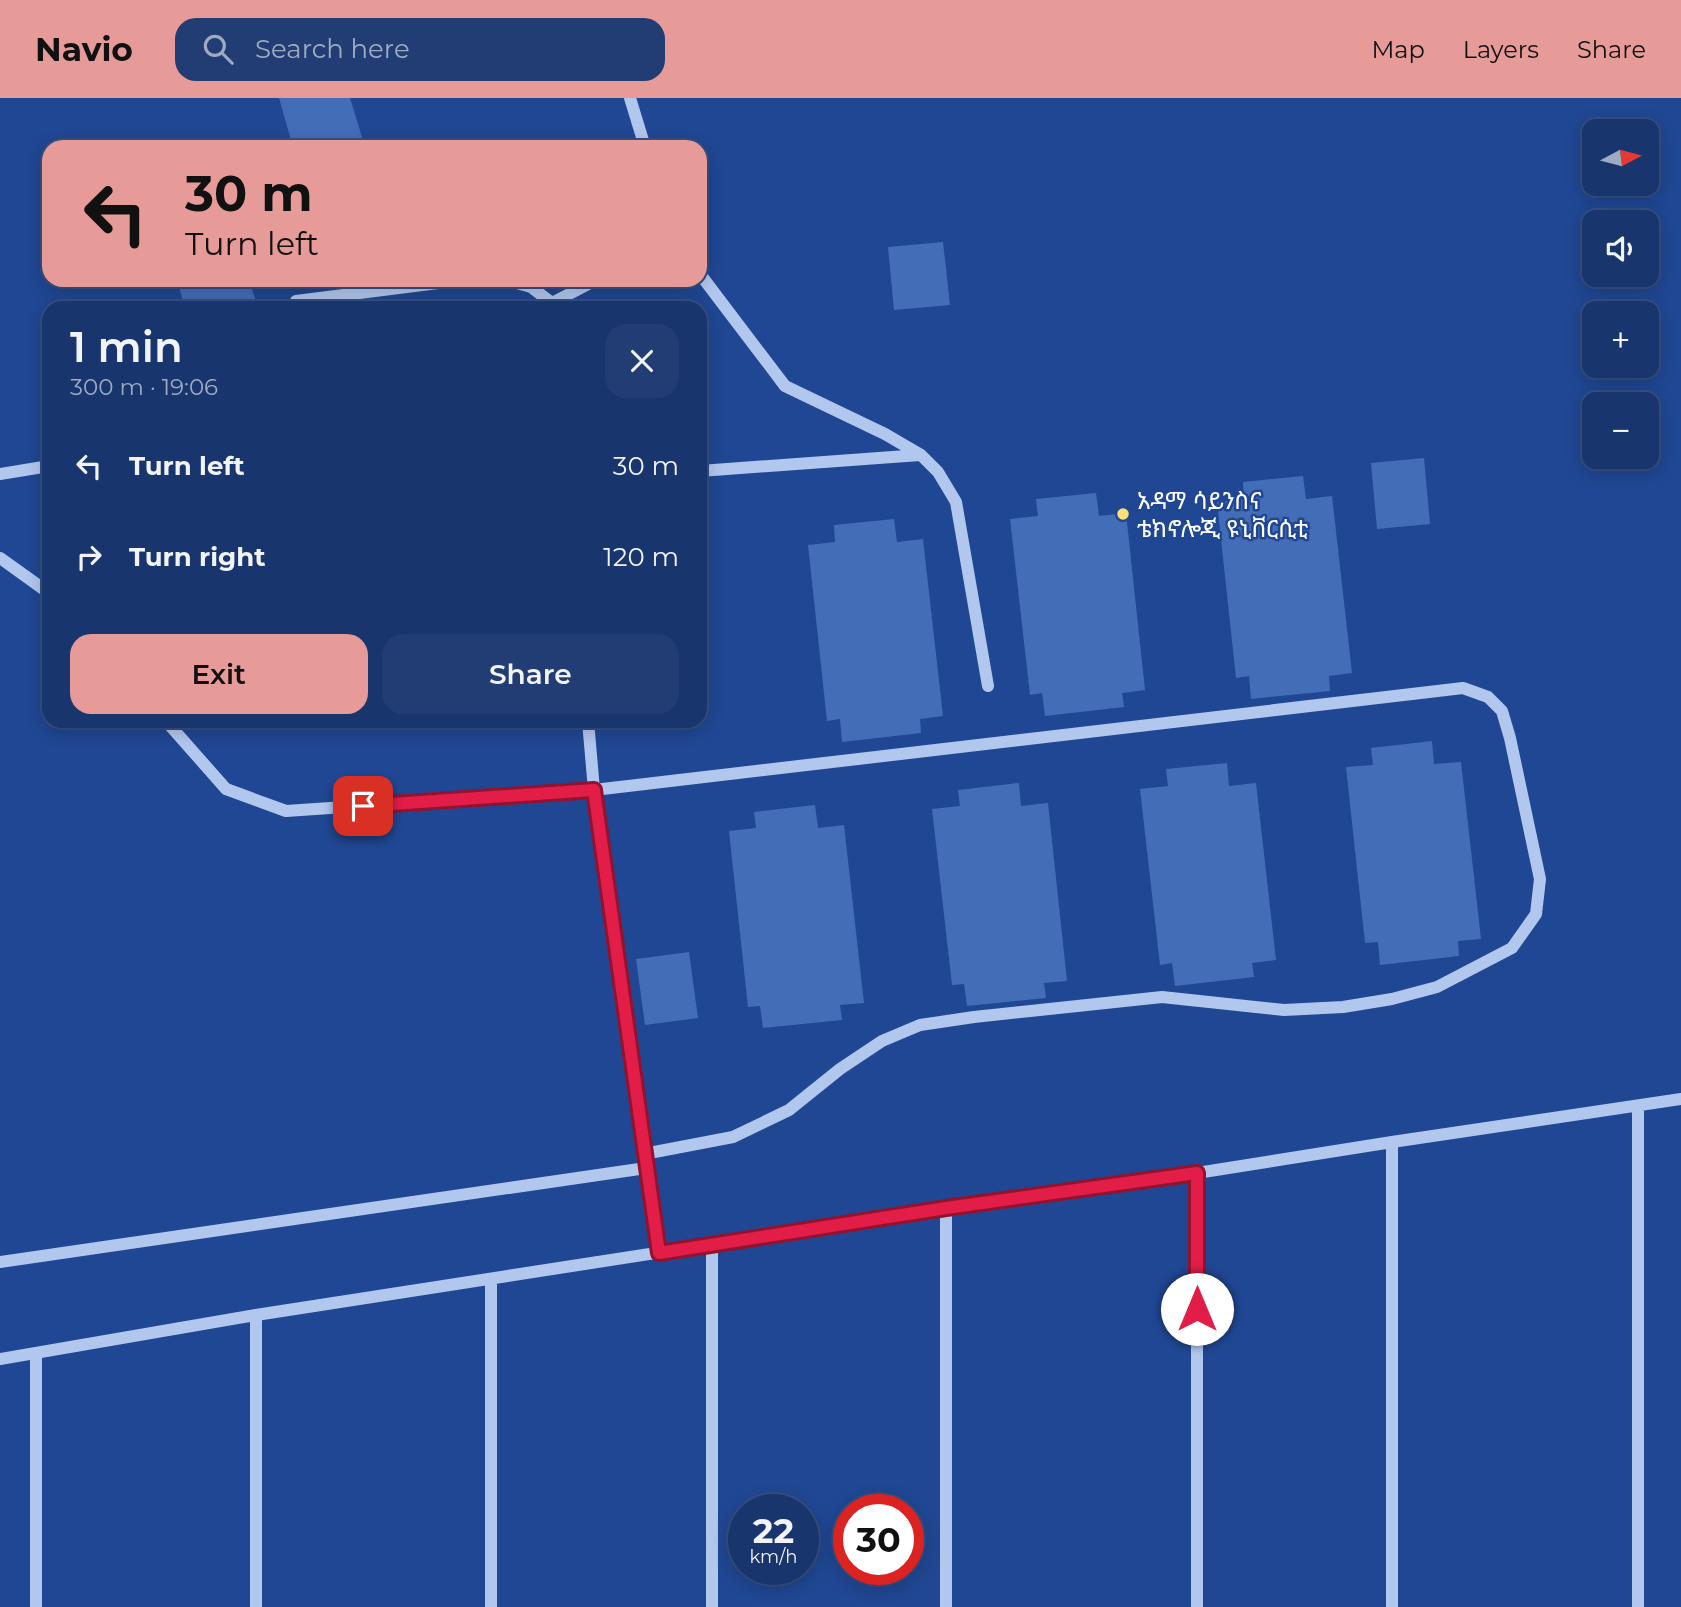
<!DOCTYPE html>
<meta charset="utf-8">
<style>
body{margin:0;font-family:Montserrat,"Noto Sans Ethiopic",sans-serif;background:#213d73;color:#f1f3f6;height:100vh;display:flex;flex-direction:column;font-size:26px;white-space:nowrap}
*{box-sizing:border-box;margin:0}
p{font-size:23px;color:#9fabc2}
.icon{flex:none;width:38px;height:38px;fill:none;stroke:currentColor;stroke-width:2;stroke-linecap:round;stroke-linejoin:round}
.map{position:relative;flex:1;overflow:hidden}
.panel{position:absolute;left:42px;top:203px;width:665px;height:427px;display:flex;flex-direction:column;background:#18356e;border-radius:21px;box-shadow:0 4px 18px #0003,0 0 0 2px #365081}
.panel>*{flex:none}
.banner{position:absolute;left:42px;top:42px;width:665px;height:147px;border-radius:21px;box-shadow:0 4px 18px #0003,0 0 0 2px #365081;background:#e69b98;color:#111;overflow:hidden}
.needle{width:46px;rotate:83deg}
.tools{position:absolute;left:1582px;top:21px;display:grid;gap:14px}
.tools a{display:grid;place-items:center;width:77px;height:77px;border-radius:14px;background:#18356e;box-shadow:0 4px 18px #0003,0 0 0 2px #365081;font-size:35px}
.speed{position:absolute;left:728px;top:1396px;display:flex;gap:14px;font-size:35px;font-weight:700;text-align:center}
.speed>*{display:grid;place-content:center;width:91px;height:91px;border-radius:50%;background:#18356e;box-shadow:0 4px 18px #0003,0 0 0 2px #365081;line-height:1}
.speed small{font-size:18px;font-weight:400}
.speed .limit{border:10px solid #d22;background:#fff;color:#111}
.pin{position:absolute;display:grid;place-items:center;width:60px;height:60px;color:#fff;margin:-30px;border-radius:14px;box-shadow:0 4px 10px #0006}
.me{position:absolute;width:77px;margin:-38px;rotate:0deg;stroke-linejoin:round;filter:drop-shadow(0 0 5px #0008)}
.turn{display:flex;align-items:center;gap:24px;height:147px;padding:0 28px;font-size:32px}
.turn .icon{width:91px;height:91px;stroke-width:2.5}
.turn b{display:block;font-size:49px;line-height:60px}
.round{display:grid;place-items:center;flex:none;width:74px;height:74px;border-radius:21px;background:#213d73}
.headline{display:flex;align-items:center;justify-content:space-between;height:119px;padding:0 28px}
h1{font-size:42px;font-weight:600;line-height:52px}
.cta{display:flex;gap:14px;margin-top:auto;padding:14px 28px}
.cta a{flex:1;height:80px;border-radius:21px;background:#e69b98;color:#111;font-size:28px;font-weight:600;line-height:80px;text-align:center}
.cta a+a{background:#213d73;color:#f1f3f6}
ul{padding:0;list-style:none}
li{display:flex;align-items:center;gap:21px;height:91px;padding:0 28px}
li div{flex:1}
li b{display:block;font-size:26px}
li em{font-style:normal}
header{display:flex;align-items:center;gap:42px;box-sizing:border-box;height:98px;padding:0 35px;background:#e69b98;color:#111}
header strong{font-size:33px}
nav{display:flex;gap:38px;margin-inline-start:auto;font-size:24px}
.search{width:490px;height:63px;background:#213d73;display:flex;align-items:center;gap:18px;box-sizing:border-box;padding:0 24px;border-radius:21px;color:#9fabc2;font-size:26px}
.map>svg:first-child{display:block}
.building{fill:#446db8}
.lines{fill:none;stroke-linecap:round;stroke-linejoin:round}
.minor{stroke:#b2c7ee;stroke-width:12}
.route-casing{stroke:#92132f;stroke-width:18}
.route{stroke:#e11d48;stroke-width:12}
.poi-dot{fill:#fbe072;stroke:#204793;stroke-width:2.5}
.labels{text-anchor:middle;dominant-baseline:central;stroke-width:5;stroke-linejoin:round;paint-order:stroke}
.poi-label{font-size:24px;fill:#fff;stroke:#204793;text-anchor:start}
</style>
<header>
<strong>Navio</strong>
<div class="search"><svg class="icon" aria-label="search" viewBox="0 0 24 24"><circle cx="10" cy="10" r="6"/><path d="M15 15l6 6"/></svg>Search here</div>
<nav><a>Map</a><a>Layers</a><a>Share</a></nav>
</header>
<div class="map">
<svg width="1681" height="1509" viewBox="0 0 1681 1509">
<rect width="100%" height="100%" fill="#204793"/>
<!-- building -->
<path class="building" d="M279,0H350L365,49H293Z
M943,144L950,207L894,212L888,149Z
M177,182H249L258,210H185Z
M1424,360L1430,426L1377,431L1371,365Z
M1303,378L1306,401L1332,398L1352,575L1329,578L1330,593L1251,601L1249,578L1236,580L1217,404L1244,401L1243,384Z
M1096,395L1099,418L1126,415L1145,592L1122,595L1124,609L1045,618L1042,595L1030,597L1010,421L1038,418L1036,401Z
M894,421L897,444L923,441L943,618L920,621L921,635L842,644L840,621L827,623L808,447L835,444L834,427Z
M1432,643L1434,666L1461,664L1481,841L1458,843L1459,858L1380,867L1378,844L1365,845L1346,669L1373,667L1371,650Z
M1227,665L1229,688L1256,685L1276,862L1252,865L1254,879L1175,888L1172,865L1160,867L1140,691L1168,688L1166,671Z
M1019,685L1021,708L1048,705L1067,883L1044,885L1046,900L967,908L964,886L952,887L932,711L960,708L958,692Z
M815,707L818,730L844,727L864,905L840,907L842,922L763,930L760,908L748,909L729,733L756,730L754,714Z
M689,854L698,920L645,927L636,861Z"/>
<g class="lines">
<!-- minor -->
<path class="minor" d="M630,0L645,49
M700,176L785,288L885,336L921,357L938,374L956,404L988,588
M506,182L531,189L552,205V210
M296,203L446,184L485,182
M552,205L596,182
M700,373L920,357
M0,376L49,368
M0,460L49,495
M166,623L226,691L286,713L594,692L1463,590L1488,599L1502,613L1510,640L1540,781L1536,816L1512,850L1437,889L1392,901L1343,909L1284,912L1162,899L974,919L920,927L882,943L840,971L789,1012L733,1039L644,1056
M588,623L594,692L659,1155
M946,1110V1509
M712,1147V1509
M0,1164L646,1070
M491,1181V1509
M256,1217V1509
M36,1255V1509
M0,1261L256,1217L946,1110L1197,1075L1392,1044L1681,1001
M1197,1509V1075
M1392,1509V1044
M1638,1509V1008"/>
</g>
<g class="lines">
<defs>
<path id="route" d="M363,708L594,692L659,1155L946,1110L1197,1075V1211"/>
</defs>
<!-- route casing -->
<use href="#route" class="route-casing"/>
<!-- route -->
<use href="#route" class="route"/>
</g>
<!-- markers -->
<circle class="poi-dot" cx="1123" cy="416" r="7"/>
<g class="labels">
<!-- poi labels -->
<g class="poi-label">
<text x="1137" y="402">አዳማ ሳይንስና<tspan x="1137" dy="28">ቴክኖሎጂ ዩኒቨርሲቲ</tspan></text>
</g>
</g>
</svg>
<div class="tools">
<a><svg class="needle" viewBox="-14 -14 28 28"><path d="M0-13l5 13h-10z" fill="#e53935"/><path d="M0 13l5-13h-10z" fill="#9fabc2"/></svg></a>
<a><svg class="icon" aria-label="sound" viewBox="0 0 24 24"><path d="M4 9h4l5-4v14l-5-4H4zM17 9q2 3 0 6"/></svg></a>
<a>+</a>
<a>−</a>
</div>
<div class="speed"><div>22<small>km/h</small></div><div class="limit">30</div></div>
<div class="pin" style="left:363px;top:708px;background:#d93025"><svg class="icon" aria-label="arrive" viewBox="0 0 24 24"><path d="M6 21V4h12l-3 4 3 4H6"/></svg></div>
<svg class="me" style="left:1197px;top:1211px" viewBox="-20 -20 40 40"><circle r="19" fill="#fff"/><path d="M0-13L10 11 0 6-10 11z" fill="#e11d48"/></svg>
<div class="banner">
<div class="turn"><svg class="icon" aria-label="left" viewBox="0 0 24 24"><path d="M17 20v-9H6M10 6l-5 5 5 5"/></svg><div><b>30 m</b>Turn left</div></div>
</div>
<section class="panel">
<div class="headline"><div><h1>1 min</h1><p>300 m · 19:06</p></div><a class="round"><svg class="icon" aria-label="close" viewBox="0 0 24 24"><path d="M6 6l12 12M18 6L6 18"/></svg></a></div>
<ul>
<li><svg class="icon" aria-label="left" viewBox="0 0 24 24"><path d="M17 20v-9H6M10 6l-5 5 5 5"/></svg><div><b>Turn left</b></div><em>30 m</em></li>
<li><svg class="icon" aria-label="right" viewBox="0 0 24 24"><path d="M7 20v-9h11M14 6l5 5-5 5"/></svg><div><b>Turn right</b></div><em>120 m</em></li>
</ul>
<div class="cta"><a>Exit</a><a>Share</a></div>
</section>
</div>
